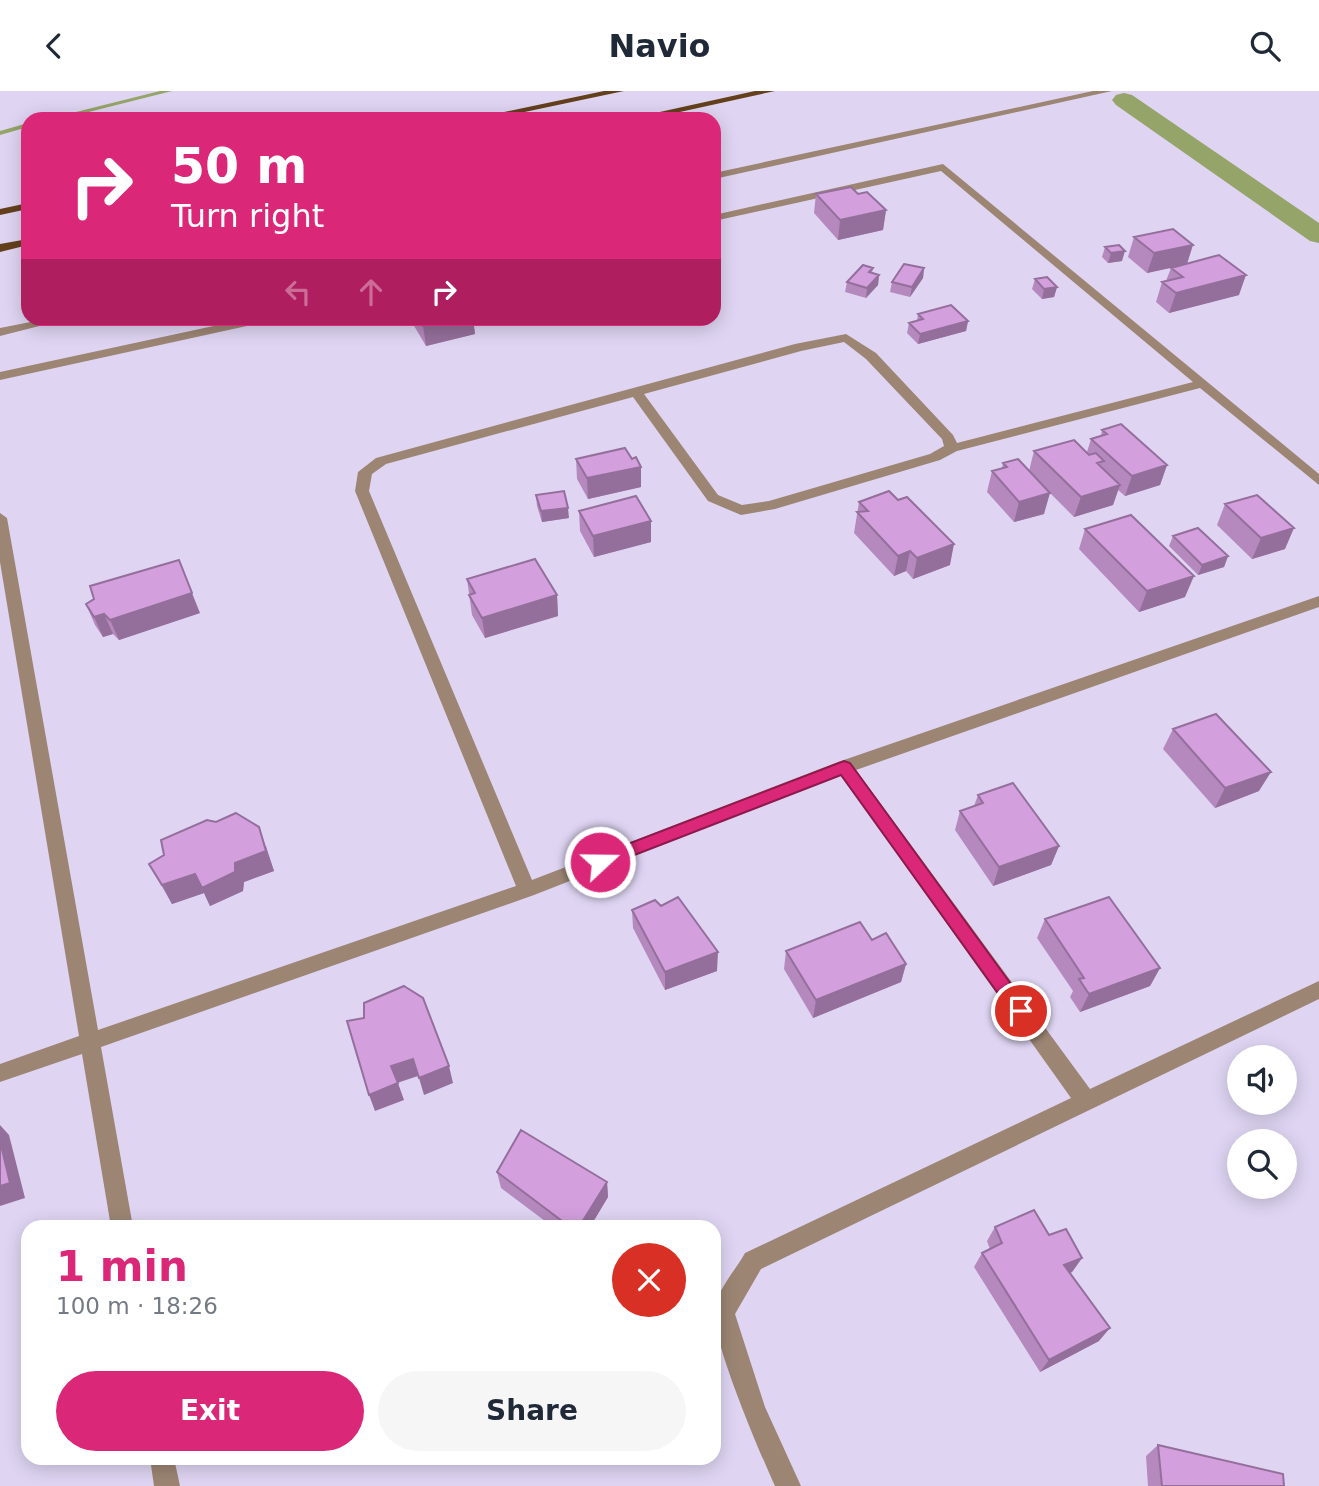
<!DOCTYPE html>
<meta charset="utf-8">
<style>
body{margin:0;font-family:"DejaVu Sans",sans-serif;background:#f6f6f7;color:#1f2937;height:100vh;display:flex;flex-direction:column;font-size:26px;white-space:nowrap}
*{box-sizing:border-box;margin:0}
p{font-size:23px;color:#747a83}
.icon{flex:none;width:38px;height:38px;fill:none;stroke:currentColor;stroke-width:2;stroke-linecap:round;stroke-linejoin:round}
.map{position:relative;flex:1;overflow:hidden}
.details{position:absolute;left:21px;top:1129px;width:700px;height:245px;display:flex;flex-direction:column;background:#fff;border-radius:21px;box-shadow:0 4px 18px #0003}
.details>*{flex:none}
.hud{position:absolute;left:21px;top:21px;width:700px;height:214px;border-radius:21px;box-shadow:0 4px 18px #0003;background:#db2777;color:#fff;overflow:hidden}
.tools{position:absolute;left:1227px;top:954px;display:grid;gap:14px}
.tools a{display:grid;place-items:center;width:70px;height:70px;border-radius:50%;background:#fff;box-shadow:0 4px 18px #0003;font-size:35px}
.pin{position:absolute;display:grid;place-items:center;width:60px;height:60px;color:#fff;margin:-30px;border:4px solid #fff;border-radius:50%;box-shadow:0 2px 7px #0007}
.me{position:absolute;width:77px;margin:-38px;rotate:69deg;stroke-linejoin:round;filter:drop-shadow(0 0 5px #0008)}
.turn{display:flex;align-items:center;gap:24px;height:147px;padding:0 35px;font-size:32px}
.turn .icon{width:91px;height:91px;stroke-width:2.5}
.turn b{display:block;font-size:49px;line-height:60px}
.lanes{display:flex;align-items:center;height:66px;padding:0 35px;background:#0003;justify-content:center;gap:35px;direction:ltr}
.lanes .off{opacity:.35}
.round{display:grid;place-items:center;flex:none;width:74px;height:74px;border-radius:37px;background:#f6f6f7}
.overview{display:flex;align-items:center;justify-content:space-between;height:119px;padding:0 35px}
h1{font-size:42px;font-weight:700;line-height:52px;color:#db2777}
.button{display:flex;gap:14px;margin-top:auto;padding:14px 35px}
.button a{flex:1;height:80px;border-radius:42px;background:#db2777;color:#fff;font-size:28px;font-weight:700;line-height:80px;text-align:center}
.button a+a{background:#f6f6f7;color:#1f2937}
header{display:flex;justify-content:space-between;align-items:center;height:91px;padding:0 35px;background:#fff;font-size:32px;font-weight:700}
.map>svg:first-child{display:block}
.lines{fill:none;stroke-linecap:round;stroke-linejoin:round}
.stream{fill:#95a468;fill-rule:evenodd}
.canal{fill:#95a468;fill-rule:evenodd}
.minor{fill:#9c8573;fill-rule:evenodd}
.major{fill:#643f1c;fill-rule:evenodd}
.wall{fill:#b589be}
.shaded-wall{fill:#946f9b}
.building{fill:#d39fdd;stroke:#946f9b;stroke-width:2}
.route{fill:#db2777;stroke:#8e194d;stroke-width:2}
</style>
<header><svg class="icon" aria-label="back" viewBox="0 0 24 24"><path d="M15 5l-7 7 7 7"/></svg>Navio<svg class="icon" aria-label="search" viewBox="0 0 24 24"><circle cx="10" cy="10" r="6"/><path d="M15 15l6 6"/></svg></header>
<div class="map">
<svg width="1319" height="1395" viewBox="0 0 1319 1395">
<rect width="100%" height="100%" fill="#dfd5f3"/>
<g class="lines">
<!-- stream -->
<path class="stream" d="M160,0H172L61,28H48Z
M28,32V36L0,44V40Z"/>
<!-- canal -->
<path class="canal" d="M1124,2L1132,4L1319,132V152L1310,150L1116,14L1112,9L1116,4Z"/>
<!-- minor -->
<path class="minor" d="M1093,0H1112L714,88V82Z
M943,73L1319,383V394L1200,297L957,360L940,369L775,418L741,424L708,410L633,306L386,373L372,383L369,400L532,789L838,671L1319,505V516L856,679L1090,998L1319,890V908L761,1178L735,1223L765,1316L801,1395H775C762,1366 706,1238 715,1213C721,1195 736,1178 745,1162L1071,1007L841,684L534,804L101,956L133,1136H111L82,963L0,991V973L79,945L0,471V422L7,427L98,939L516,795L355,400L358,381L376,367L795,253L846,243L876,262L953,344L957,352L1193,291L941,80L714,130V124ZM844,251L866,268L942,348L944,355L930,363L769,410L742,414L718,404L644,303L801,260Z
M46,228H67L0,245V237Z
M246,228H267L261,232L0,289V281Z
M150,1367H174L180,1395H154Z"/>
<!-- major -->
<path class="major" d="M604,0H624L492,28H471Z
M755,0H775L648,28H628Z
M28,112V118L0,124V118Z
M28,148V154L0,161V153Z"/>
</g>
<!-- wall -->
<path class="wall" d="M816,103H858L886,119L883,139L838,149L814,122Z
M1134,146L1187,172L1239,204L1169,222L1156,211L1162,191L1166,190L1171,177L1147,182L1128,166Z
M1105,156L1122,170L1108,172L1102,166Z
M873,177L872,182L879,184L878,194L866,207L845,201L847,191Z
M924,177L923,187L910,206L890,201L892,191Z
M1035,188L1057,196L1054,206L1042,208L1032,198Z
M918,223L968,230L966,240L918,253L907,242L909,232L917,230Z
M410,228H473L475,243L426,255Z
M1102,339L1167,374L1160,394L1125,405L1118,399L1113,414L1074,426L1046,398L1044,423L1014,431L987,401L992,380L1002,377L1003,372L1029,380L1034,360L1087,361L1091,348L1101,345Z
M576,368H632L641,376V396L588,408L577,388Z
M536,404L569,427L542,431L537,415Z
M859,411L950,474L913,488L906,480L894,485L854,442Z
M1225,413L1285,458L1252,468L1217,434Z
M579,420L651,430V451L594,466L580,440Z
M1085,438L1185,506L1139,521L1079,458Z
M1173,445L1228,465L1224,476L1198,484L1169,455Z
M467,488L557,504L558,525L485,547L472,524Z
M86,513L200,522L119,549L113,543L103,546L95,534Z
M1173,638L1259,700L1215,717L1163,658Z
M978,704L1059,755L1051,774L993,795L955,739L960,720L974,715Z
M266,755L274,780L244,791L243,800L210,815L204,802L172,813L149,773Z
M661,815L717,880L665,899L633,837L632,819Z
M1045,828L1160,877L1150,895L1080,921L1070,906L1073,900L1037,847Z
M872,849L906,873L901,891L813,927L784,878L786,860Z
M497,1081L607,1091L608,1106L590,1136H553L501,1097Z
M995,1136L1049,1144L1082,1167L1072,1181L1070,1182L1099,1250L1040,1281L974,1176L982,1162L990,1158L987,1150Z
M1158,1354L1284,1395H1148L1146,1365Z"/>
<!-- shaded-wall -->
<path class="shaded-wall" d="M886,119L883,139L838,149L840,129Z
M1193,154L1187,173L1147,182L1154,162Z
M1125,160L1122,170L1108,172L1111,162Z
M924,177L923,187L910,206L912,196Z
M879,184L878,194L866,207L867,197Z
M1246,184L1239,204L1169,222L1176,202Z
M1057,196L1054,206L1042,208L1044,198Z
M454,228H473L475,243L426,255L423,235Z
M968,230L966,240L918,253L920,243Z
M1167,374L1160,394L1125,405L1132,385Z
M641,376V396L588,408L587,387Z
M1120,394L1113,414L1074,426L1081,406Z
M1050,402L1044,423L1014,431L1019,411Z
M568,417L569,427L542,431L541,420Z
M651,430V451L594,466L593,445Z
M1294,437L1285,458L1252,468L1261,447Z
M954,453L950,474L913,488L917,467Z
M910,460L906,480L894,485L898,465Z
M1228,465L1224,476L1198,484L1202,474Z
M1194,485L1185,506L1139,521L1147,500Z
M192,502L200,522L119,549L110,529Z
M557,504L558,525L485,547L482,527Z
M104,523L113,543L103,546L94,526Z
M1271,681L1259,700L1215,717L1225,697Z
M259,736L274,780L244,791L243,800L210,815L204,802L172,813L162,794L195,783L235,772Z
M1059,755L1051,774L993,795L999,776Z
M718,861L717,880L665,899V881Z
M906,873L901,891L813,927L816,909Z
M1160,877L1150,895L1080,921L1089,903Z
M413,968L418,985L397,992L391,975Z
M449,975L453,992L424,1004L419,987Z
M398,992L404,1009L375,1020L369,1004Z
M0,1034L9,1044L25,1107L0,1115Z
M607,1091L608,1106L590,1136H579Z
M1082,1167L1072,1181L1055,1188L1064,1174Z
M1110,1237L1099,1250L1040,1281L1049,1269Z"/>
<!-- building -->
<path class="building" d="M851,96L858,103L867,101L886,119L840,129L816,103Z
M1173,138L1193,154L1154,162L1134,146Z
M1119,154L1125,160L1111,162L1105,156Z
M1219,164L1246,184L1176,202L1162,191L1183,186L1171,177Z
M904,173L924,177L912,196L892,191Z
M863,174L873,177L869,181L879,184L867,197L847,191Z
M1047,186L1057,196L1044,198L1035,188Z
M951,214L968,230L920,243L909,232L923,228L918,223Z
M419,228H454L423,235Z
M1121,333L1167,374L1132,385L1091,348L1107,343L1102,339Z
M1074,349L1089,364L1096,362L1104,370L1097,372L1120,394L1081,406L1034,360Z
M625,357L632,368L636,366L641,376L587,387L576,368Z
M1018,368L1050,402L1019,411L992,380L1007,376L1003,372Z
M564,400L568,417L541,420L536,404Z
M889,400L898,409L907,406L954,453L917,467L910,460L898,465L857,421L868,420L859,411Z
M1257,404L1294,437L1261,447L1225,413Z
M636,405L651,430L593,445L579,420Z
M1131,424L1194,485L1147,500L1085,438Z
M1198,437L1228,465L1202,474L1173,445Z
M535,468L557,504L482,527L469,504L475,502L467,488Z
M179,469L192,502L110,529L104,523L94,526L86,513L94,508L90,495Z
M1216,623L1271,681L1225,697L1173,638Z
M1013,692L1059,755L999,776L960,720L983,712L978,704Z
M236,722L259,736L266,760L235,772V781L202,797L195,783L162,794L149,773L164,764L161,749L207,729L216,731Z
M678,806L718,861L665,881L632,819L655,809L661,815Z
M1109,806L1160,877L1089,903L1079,888L1084,887L1045,828Z
M860,831L872,849L886,842L906,873L816,909L786,860Z
M404,895L423,907L449,975L419,987L413,968L391,975L398,992L369,1004L347,930L364,927V912Z
M521,1039L607,1091L579,1136H570L497,1081Z
M0,1050L10,1092L0,1095Z
M1034,1119L1049,1144L1066,1138L1082,1167L1064,1174L1110,1237L1049,1269L982,1162L1002,1152L995,1136Z
M1158,1354L1283,1383L1284,1395H1162Z"/>
<!-- route -->
<path class="route" d="M844,670L850,672L1027,915L1030,920L1027,926H1015L841,684L606,775H594L592,771L594,766Z"/>
</svg>
<div class="tools">
<a><svg class="icon" aria-label="sound" viewBox="0 0 24 24"><path d="M4 9h4l5-4v14l-5-4H4zM17 9q2 3 0 6"/></svg></a>
<a><svg class="icon" aria-label="search" viewBox="0 0 24 24"><circle cx="10" cy="10" r="6"/><path d="M15 15l6 6"/></svg></a>
</div>
<div class="pin" style="left:1021px;top:920px;background:#d93025"><svg class="icon" aria-label="arrive" viewBox="0 0 24 24"><path d="M6 21V4h12l-3 4 3 4H6"/></svg></div>
<svg class="me" style="left:600px;top:771px" viewBox="-20 -20 40 40"><circle r="17" fill="#db2777" stroke="#fff" stroke-width="3"/><path d="M0-11L8 9 0 5-8 9z" fill="#fff"/></svg>
<div class="hud">
<div class="turn"><svg class="icon" aria-label="right" viewBox="0 0 24 24"><path d="M7 20v-9h11M14 6l5 5-5 5"/></svg><div><b>50 m</b>Turn right</div></div>
<div class="lanes"><svg class="icon off" aria-label="left" viewBox="0 0 24 24"><path d="M17 20v-9H6M10 6l-5 5 5 5"/></svg><svg class="icon off" aria-label="ahead" viewBox="0 0 24 24"><path d="M12 20V5M6 11l6-6 6 6"/></svg><svg class="icon" aria-label="right" viewBox="0 0 24 24"><path d="M7 20v-9h11M14 6l5 5-5 5"/></svg></div>
</div>
<section class="details">
<div class="overview"><div><h1>1 min</h1><p>100 m · 18:26</p></div><a class="round" style="background:#d93025;color:#fff"><svg class="icon" aria-label="close" viewBox="0 0 24 24"><path d="M6 6l12 12M18 6L6 18"/></svg></a></div>
<div class="button"><a>Exit</a><a>Share</a></div>
</section>
</div>
